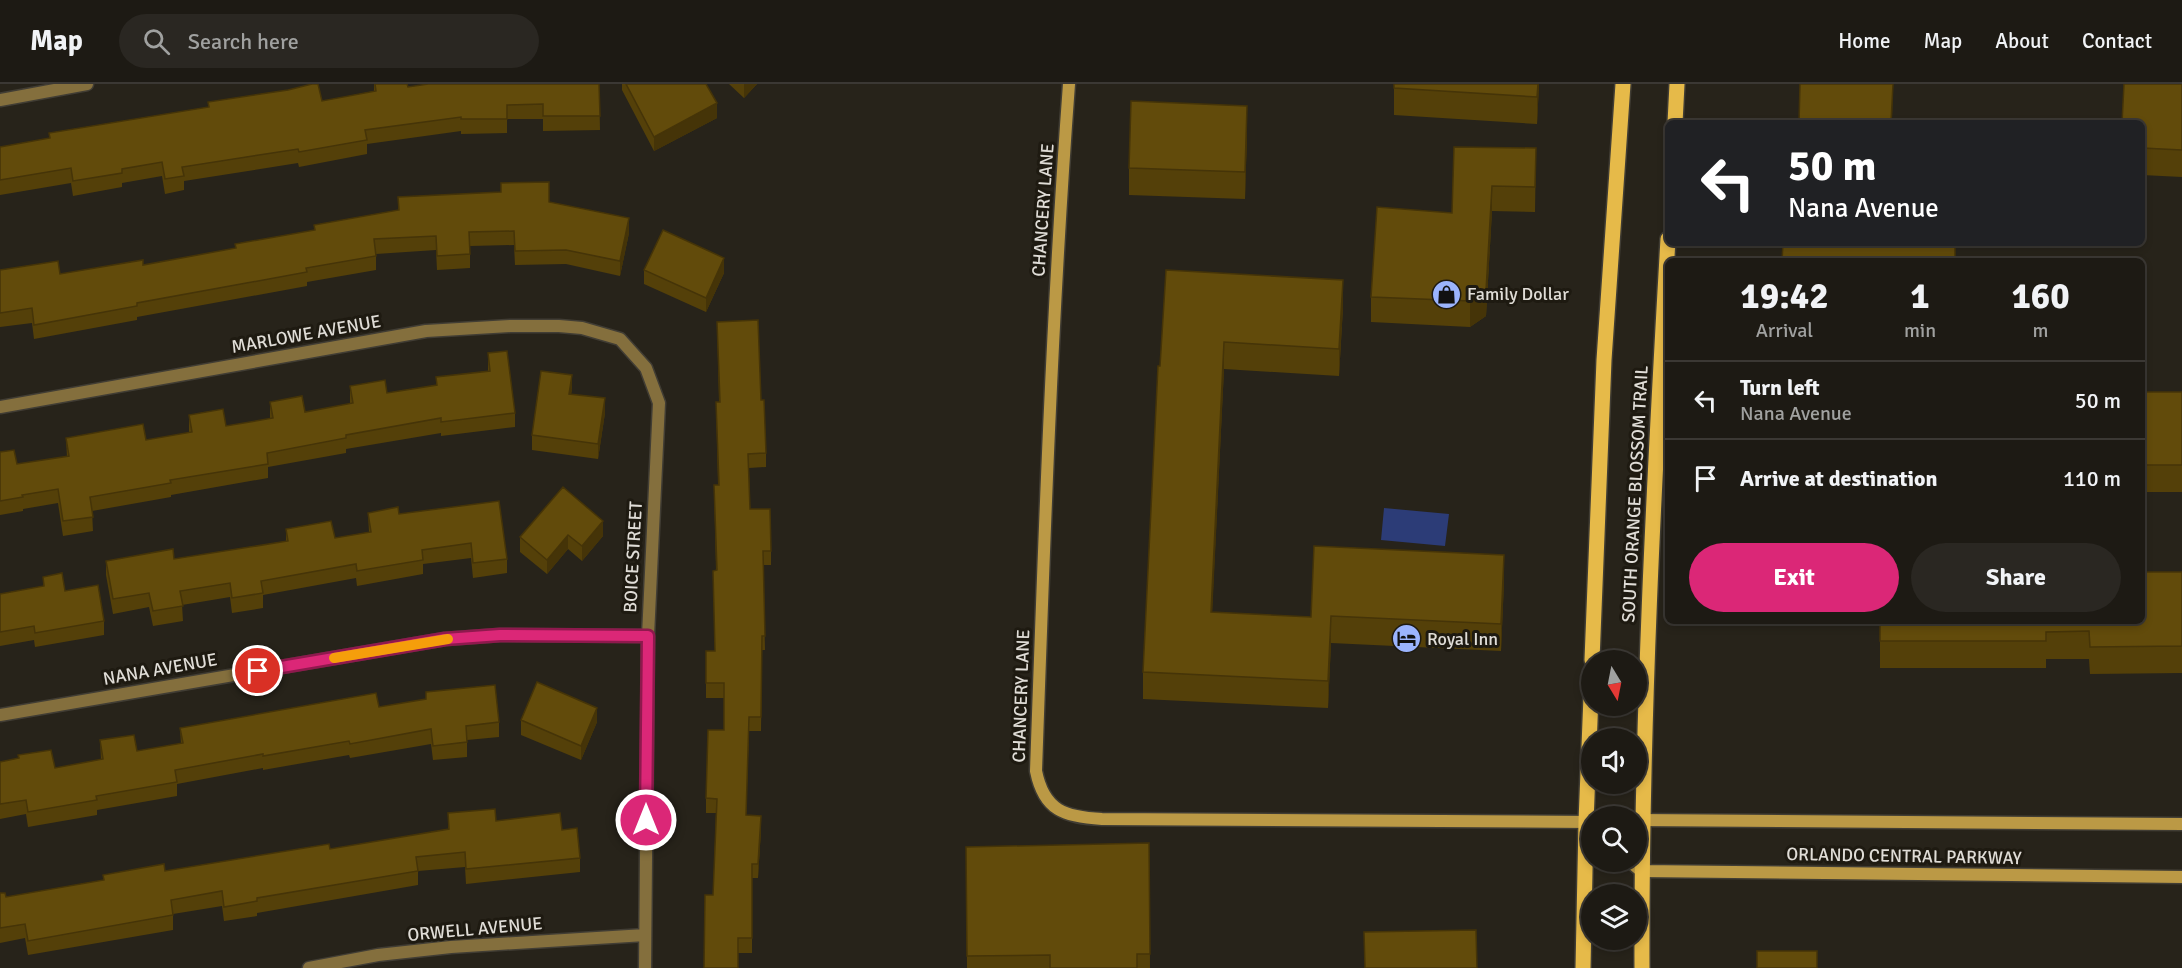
<!DOCTYPE html>
<style>
body{margin:0;font-family:Signika,sans-serif;background:#2a2722;color:#f1f3f6;height:100vh;display:flex;flex-direction:column;font-size:22px;white-space:nowrap}
*{box-sizing:border-box;margin:0}
p{font-size:20px;color:#a0a1a0}
.icon{flex:none;width:33px;height:33px;fill:none;stroke:currentColor;stroke-width:2;stroke-linecap:round;stroke-linejoin:round}
.map{position:relative;flex:1;overflow:hidden}
.side{position:absolute;left:1665px;top:174px;width:480px;height:366px;display:flex;flex-direction:column;background:#1d1a14;border-radius:9px;box-shadow:0 3px 9px #0003,0 0 0 2px #3b3834}
.side>*{flex:none}
.banner{position:absolute;left:1665px;top:36px;width:480px;height:126px;border-radius:9px;box-shadow:0 3px 9px #0003,0 0 0 2px #3b3834;background:#202124;color:#fff;overflow:hidden}
.needle{width:39px;rotate:170deg}
.buttons{position:absolute;left:1581px;top:566px;display:grid;gap:12px}
.buttons a{display:grid;place-items:center;width:66px;height:66px;border-radius:50%;background:#1d1a14;box-shadow:0 3px 9px #0003,0 0 0 2px #3b3834;font-size:30px}
.pin{position:absolute;display:grid;place-items:center;width:51px;height:51px;color:#fff;margin:-26px;border:3px solid #fff;border-radius:50%;box-shadow:0 2px 6px #0007}
.me{position:absolute;width:66px;margin:-33px;rotate:0deg;stroke-linejoin:round;filter:drop-shadow(0 0 4px #0008)}
.turn{display:flex;align-items:center;gap:21px;height:126px;padding:0 24px;font-size:27px}
.turn .icon{width:78px;height:78px;stroke-width:2.5}
.turn b{display:block;font-size:42px;line-height:51px}
.eta{display:flex;justify-content:space-evenly;align-items:center;height:102px;text-align:center}
.eta b{font-size:36px;font-weight:700;line-height:42px}
.button{display:flex;gap:12px;margin-top:auto;padding:12px 24px}
.button a{flex:1;height:69px;border-radius:36px;background:#db2777;color:#fff;font-size:24px;font-weight:700;line-height:69px;text-align:center}
.button a+a{background:#2a2722;color:#f1f3f6}
ul{padding:0;list-style:none}
li{display:flex;align-items:center;gap:18px;height:78px;padding:0 24px;border-top:2px solid #3b3834}
li div{flex:1}
li b{display:block;font-size:22px}
li em{font-style:normal}
header{display:flex;align-items:center;gap:36px;box-sizing:border-box;height:84px;padding:0 30px;background:#1d1a14;border-bottom:2px solid #3b3834}
header strong{font-size:28px}
nav{display:flex;gap:33px;margin-inline-start:auto;font-size:21px}
.search{width:420px;height:54px;background:#2a2722;display:flex;align-items:center;gap:15px;box-sizing:border-box;padding:0 21px;border-radius:33px;color:#a0a1a0;font-size:22px}
.map>svg:first-child{display:block}
.water{fill:#2c3c77}
.lines{fill:none;stroke-linecap:round;stroke-linejoin:round}
.street-casing{stroke:#413d34;stroke-width:15}
.secondary-casing{stroke:#413d34;stroke-width:15}
.primary-casing{stroke:#413d34;stroke-width:18}
.street{stroke:#846f3d;stroke-width:12}
.secondary{stroke:#bb9945;stroke-width:12}
.primary{stroke:#e6ba49;stroke-width:15}
.wall{fill:#544009}
.shaded-wall{fill:#453408}
.building{fill:#624b0b;stroke:#453408;stroke-width:1.5}
.route-casing{stroke:#8e194d;stroke-width:15}
.route{stroke:#db2777;stroke-width:10}
.slow{stroke:#f59e0b;stroke-width:10}
.labels{text-anchor:middle;dominant-baseline:central;stroke-width:6;stroke-linejoin:round;paint-order:stroke}
.street-label{font-size:18px;fill:#e0ddd7;stroke:#1e1a11}
.poi-label{font-size:18px;fill:#e0ddd7;stroke:#1e1a11;text-anchor:start}
</style>
<header>
<strong>Map</strong>
<div class="search"><svg class="icon" aria-label="search" viewBox="0 0 24 24"><circle cx="10" cy="10" r="6"/><path d="M15 15l6 6"/></svg>Search here</div>
<nav><a>Home</a><a>Map</a><a>About</a><a>Contact</a></nav>
</header>
<div class="map">
<svg width="2182" height="884" viewBox="0 0 2182 884">
<rect width="100%" height="100%" fill="#27231a"/>
<!-- water -->
<path class="water" d="M1384,424L1449,430L1445,462L1381,456Z"/>
<g class="lines">
<defs>
<path id="street" d="M0,16L87,0
M0,323L426,247L510,242H559L582,244L620,255L646,284L659,319L648,552L645,884
M0,631L445,555L500,551L648,552
M309,884L378,871L451,863L645,851"/>
<path id="secondary" d="M1069,0C1052,229 1044,458 1036,687C1044,727 1065,733 1102,735L1592,738
M1636,736L2182,740
M1629,777L1641,787L2182,793"/>
<path id="primary" d="M1675,39L1677,0
M1592,576L1604,276L1623,0
M1583,884L1586,738L1592,587
M1642,884C1641,641 1654,398 1668,155"/>
</defs>
<!-- street casing -->
<use href="#street" class="street-casing"/>
<!-- secondary casing -->
<use href="#secondary" class="secondary-casing"/>
<!-- primary casing -->
<use href="#primary" class="primary-casing"/>
<!-- street -->
<use href="#street" class="street"/>
<!-- secondary -->
<use href="#secondary" class="secondary"/>
<!-- primary -->
<use href="#primary" class="primary"/>
</g>
<!-- wall -->
<path class="wall" d="M374,0H407L408,3L599,0L600,46L543,47V35H507V49L461,50V47L367,60V70L299,83L298,79L184,97V106L165,110L162,92L122,99V103L73,112L71,99L0,111V63L49,54V49L208,23V18L322,17L374,7Z
M622,0H706L717,34L654,67L622,6Z
M729,0H757L744,14Z
M1394,0H1539L1537,40L1394,31Z
M2182,0V93L2142,91V39Z
M1247,49L1245,115L1129,111V84Z
M1536,64L1535,128L1492,127L1486,232L1470,243L1371,238V213L1452,129Z
M398,113L549,118L629,149L620,192L566,180L515,181L514,161L470,162V184L437,186L436,166L376,170V186L307,198V202L137,233V236L34,255L32,239L0,243V186L60,190L143,181L235,165V160L314,146V141L398,126Z
M644,186L724,189L706,228L644,200Z
M1166,186L1343,223L1339,292L1224,285L1212,528L1311,533L1504,498L1501,567L1331,559L1328,624L1143,615V588Z
M717,238L761,316L766,369V383L749,384L750,425L771,467V481H763L765,566H762L761,647H749L746,731L761,746L758,794H752V869H738L713,811L716,729H706V714L724,646V614H706V567H715L716,486L714,401H718L716,318H719Z
M488,269L515,329V343L441,352V349L346,365V369L268,383V394L171,411V413L92,427L93,447L63,452L58,419L23,425V427L0,431V368L17,380L67,373L66,354L146,356L189,349V331L226,342L270,335V318L305,328L350,320V302L387,309L436,301V293L488,287Z
M572,305L571,310L605,329L598,375L532,366V351Z
M2142,308H2182V408H2142Z
M563,403L603,452L582,477L568,465L547,490L520,468V453Z
M368,429L399,430L507,475V489L473,494L471,474L423,480V490L357,502L356,494L263,511V524L232,529L230,513L182,521L183,537L153,542L149,523L113,530L106,491V477L174,475L286,457V445L335,454L369,448Z
M2182,488V589L2090,590L2089,575H2046V584H1880V537Z
M43,493L65,507L104,537V551L35,563L34,556L0,562V510L43,502Z
M426,608L499,638V653L467,656V673L433,676L431,660L350,674L349,671L263,686V684L177,700V712L97,726V731L28,743L26,730L0,735V678L55,684L101,676L100,656L137,667L181,660L180,644L379,623L426,615Z
M521,636L597,638L581,676L521,651Z
M448,729L496,737L562,746L580,774V788L466,800L465,783L418,787V801L257,829V832L224,837L222,822L173,830V846L28,871L25,854L0,859V809L6,813L103,796V791L165,787L330,765L448,745Z
M1149,759L1150,884H967L966,763Z"/>
<!-- shaded-wall -->
<path class="shaded-wall" d="M744,0H757L744,14Z
M1538,0H1539L1537,40V13Z
M1893,0L1892,39H1891Z
M717,19V34L654,67V53Z
M1247,22V49L1245,115V88Z
M1492,102V127L1486,232L1470,243V217Z
M629,134V149L620,192V177Z
M724,174V189L706,228V214Z
M1343,196V223L1339,292V265Z
M1224,258V285L1211,555V528Z
M572,291V305L569,324V310Z
M605,314V329L598,375V360Z
M603,437V452L582,477V462Z
M568,451V465L547,490V476Z
M1504,471V498L1501,567V540Z
M1331,532V559L1328,624V597Z
M597,624V638L581,676V662Z
M761,732V746L758,794V780Z"/>
<!-- building -->
<path class="building" d="M312,0H318L322,17L376,7L375,0H407L408,3L428,0H599L600,32H543V20L507,21V35H461V33L365,46L367,56L299,68L298,65L182,83L184,92L165,95L162,78L122,85V89L73,97L71,84L0,96V63L50,54L49,49L209,23L208,18L288,6Z
M626,0H706L717,19L654,53Z
M1394,0H1538L1537,13L1394,4Z
M1800,0H1893L1891,39H1799Z
M2124,0H2182V66L2142,64V39H2122Z
M1131,17L1247,22L1245,88L1129,84Z
M1454,63L1536,64L1535,103L1492,102L1486,207L1470,217L1371,213L1377,123L1452,129Z
M549,98V118L629,134L620,177L566,166L515,167L514,147L469,148L470,170L437,172L436,152L374,155L376,172L306,184L307,188L137,219V222L34,241L32,224L0,229V186L58,177L60,190L143,176V181L236,164L235,160L315,146L314,141L399,126L398,113L501,108V99Z
M663,146L724,174L706,214L644,186Z
M1783,159H1955V177H1782Z
M1166,186L1343,196L1339,265L1224,258L1211,528L1311,533L1314,462L1504,471L1501,540L1331,532L1328,597L1143,588L1158,282H1160Z
M758,236L761,316H764L766,369L748,370L750,425H770L771,467H763L765,552H762L761,633H749L746,731L761,732L758,780H752V854H738V884H704L705,811H713L717,715L706,714L708,646H724V599H706V567H715L713,487L717,486L714,401H719L716,318H720L717,238Z
M507,267L515,329L441,338V334L346,351V354L267,369L268,380L170,396L171,399L90,413L93,433L63,437L58,405L22,411L23,413L0,417V368L14,366L17,380L69,372L66,354L143,340L146,356L192,348L189,331L223,325L226,342L273,334L270,318L302,312L305,328L353,319L350,302L385,296L387,309L437,301L436,293L490,287L488,269Z
M541,287L572,291L569,310L605,314L598,360L532,351Z
M2142,308H2182V381H2142Z
M563,403L603,437L582,462L568,451L547,476L520,453Z
M499,417L507,475L473,479L471,459L422,466L423,476L357,487L356,480L261,497L263,509L232,514L230,499L180,507L183,522L153,527L149,509L113,515L106,477L173,465L174,475L288,457L286,445L331,437L335,454L371,448L368,429L398,423L399,430Z
M2142,488H2182V562L2090,563L2089,547L2046,548V557H1880V537H2142Z
M62,489L65,507L98,501L104,537L35,549L34,542L0,548V510L44,502L43,493Z
M537,598L597,624L581,662L521,636Z
M495,601L499,638L466,642L467,658L433,662L431,645L350,660L349,657L263,672V670L175,686L177,698L96,712L97,716L28,728L26,716L0,720V678L19,674L18,671L51,666L55,684L103,675L100,656L134,651L137,667L183,659L180,644L376,609L379,623L426,615V608Z
M495,725L496,737L560,729L562,746L577,744L580,774L466,785L465,768L416,773L418,787L257,814V817L224,823L222,807L171,816L173,831L28,857L25,840L0,844V809H5L6,813L104,796L103,791L164,780L165,787L329,760L330,765L449,745L448,729Z
M1149,759L1150,870H1137V884H1050V871L967,872L966,763Z
M1476,846L1477,884H1365L1364,848Z
M1757,867H1817V884H1757Z"/>
<g class="lines">
<defs>
<path id="route" d="M258,587L445,555L500,551L648,552L646,736"/>
</defs>
<!-- route casing -->
<use href="#route" class="route-casing"/>
<!-- route -->
<use href="#route" class="route"/>
<!-- slow -->
<path class="slow" d="M334,574L448,555"/>
</g>
<!-- icons -->
<defs>
<symbol id="shop-disc" viewBox="-11 -11 22 22"><circle r="9.5" fill="#9bb4fd" stroke="#1e1a11"/><path d="M-5-2.5h2.3a2.7 3.5 0 0 1 5.4 0H5L5.5 6h-11ZM-1.5-2.5h3a1.5 2.3 0 0 0-3 0Z" fill="#111"/></symbol>
<symbol id="hotel-disc" viewBox="-11 -11 22 22"><circle r="9.5" fill="#9bb4fd" stroke="#1e1a11"/><path d="M-6-4.5h1.5V1H6V5H4.5V3h-9V5H-6ZM-4 0a1.8 1.8 0 1 1 3.6 0ZM.5 0V-2.5h3Q6-2.5 6 0Z" fill="#111"/></symbol>
</defs>
<g fill-rule="evenodd">
<use href="#shop-disc" x="1430" y="194" width="33" height="33"/>
<use href="#hotel-disc" x="1390" y="538" width="33" height="33"/>
</g>
<g class="labels">
<!-- street labels -->
<g class="street-label">
<text transform="translate(1043 126) rotate(-86)">CHANCERY LANE</text>
<text transform="translate(306 250) rotate(-10)">MARLOWE AVENUE</text>
<text transform="translate(1635 410) rotate(-87)">SOUTH ORANGE BLOSSOM TRAIL</text>
<text transform="translate(633 473) rotate(-87)">BOICE STREET</text>
<text transform="translate(160 585) rotate(-10)">NANA AVENUE</text>
<text transform="translate(1021 612) rotate(-88)">CHANCERY LANE</text>
<text transform="translate(1904 772) rotate(1)">ORLANDO CENTRAL PARKWAY</text>
<text transform="translate(475 845) rotate(-5)">ORWELL AVENUE</text>
</g>
<!-- poi labels -->
<g class="poi-label">
<text x="1467" y="210">Family Dollar</text>
<text x="1427" y="555">Royal Inn</text>
</g>
</g>
</svg>
<div class="buttons">
<a><svg class="needle" viewBox="-14 -14 28 28"><path d="M0-13l5 13h-10z" fill="#e53935"/><path d="M0 13l5-13h-10z" fill="#a0a1a0"/></svg></a>
<a><svg class="icon" aria-label="sound" viewBox="0 0 24 24"><path d="M4 9h4l5-4v14l-5-4H4zM17 9q2 3 0 6"/></svg></a>
<a><svg class="icon" aria-label="search" viewBox="0 0 24 24"><circle cx="10" cy="10" r="6"/><path d="M15 15l6 6"/></svg></a>
<a><svg class="icon" aria-label="layers" viewBox="0 0 24 24"><path d="M12 4l9 5-9 5-9-5zM3 14l9 5 9-5"/></svg></a>
</div>
<div class="pin" style="left:258px;top:587px;background:#d93025"><svg class="icon" aria-label="arrive" viewBox="0 0 24 24"><path d="M6 21V4h12l-3 4 3 4H6"/></svg></div>
<svg class="me" style="left:646px;top:736px" viewBox="-20 -20 40 40"><circle r="17" fill="#db2777" stroke="#fff" stroke-width="3"/><path d="M0-11L8 9 0 5-8 9z" fill="#fff"/></svg>
<div class="banner">
<div class="turn"><svg class="icon" aria-label="left" viewBox="0 0 24 24"><path d="M17 20v-9H6M10 6l-5 5 5 5"/></svg><div><b>50 m</b>Nana Avenue</div></div>
</div>
<section class="side">
<div class="eta">
<div><b>19:42</b><p>Arrival</p></div>
<div><b>1</b><p>min</p></div>
<div><b>160</b><p>m</p></div>
</div>
<ul>
<li><svg class="icon" aria-label="left" viewBox="0 0 24 24"><path d="M17 20v-9H6M10 6l-5 5 5 5"/></svg><div><b>Turn left</b><p>Nana Avenue</p></div><em>50 m</em></li>
<li><svg class="icon" aria-label="arrive" viewBox="0 0 24 24"><path d="M6 21V4h12l-3 4 3 4H6"/></svg><div><b>Arrive at destination</b></div><em>110 m</em></li>
</ul>
<div class="button"><a>Exit</a><a>Share</a></div>
</section>
</div>
